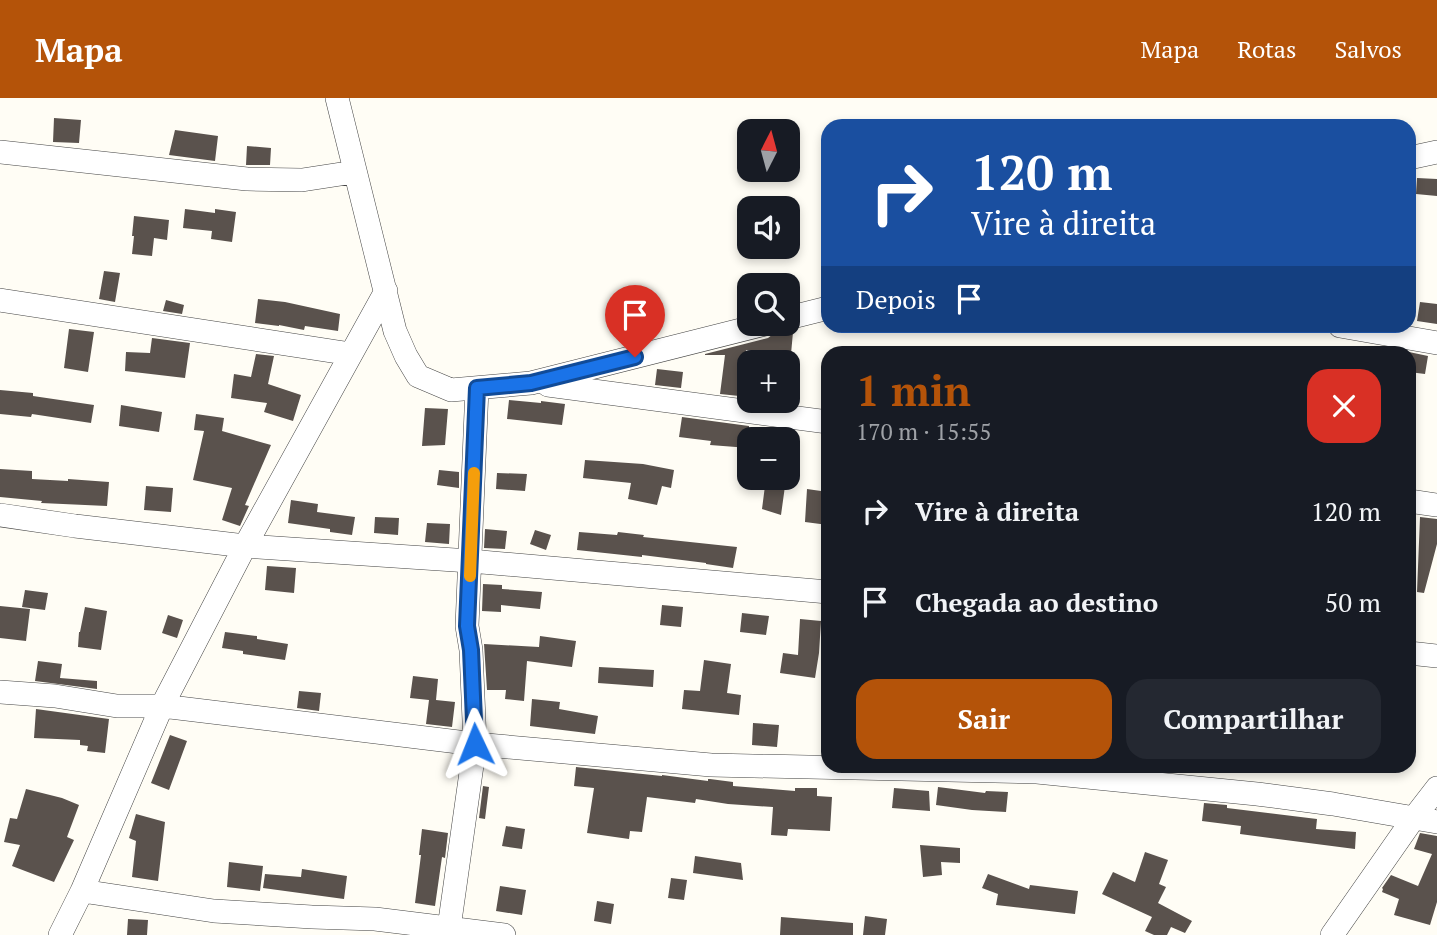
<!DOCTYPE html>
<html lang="pt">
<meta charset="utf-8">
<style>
body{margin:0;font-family:"PT Serif",serif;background:#242831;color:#f1f3f6;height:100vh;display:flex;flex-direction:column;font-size:26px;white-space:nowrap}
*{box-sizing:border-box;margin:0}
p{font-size:23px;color:#9ea1a6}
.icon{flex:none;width:38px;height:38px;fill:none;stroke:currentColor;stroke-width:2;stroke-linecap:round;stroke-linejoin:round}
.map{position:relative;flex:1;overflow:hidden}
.details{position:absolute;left:821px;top:248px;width:595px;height:427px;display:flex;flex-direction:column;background:#171b24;border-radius:21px;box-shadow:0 4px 10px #0003}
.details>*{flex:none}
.top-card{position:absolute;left:821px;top:21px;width:595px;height:214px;border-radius:21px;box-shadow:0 4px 10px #0003;background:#1a4fa0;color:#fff;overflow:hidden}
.needle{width:46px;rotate:6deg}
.tools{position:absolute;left:737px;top:21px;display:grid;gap:14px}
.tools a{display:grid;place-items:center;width:63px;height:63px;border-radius:14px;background:#171b24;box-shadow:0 4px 10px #0003;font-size:35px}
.pin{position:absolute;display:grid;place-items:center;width:60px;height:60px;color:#fff;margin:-72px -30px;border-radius:50% 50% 50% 0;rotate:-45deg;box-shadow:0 0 7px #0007}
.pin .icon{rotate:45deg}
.me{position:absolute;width:77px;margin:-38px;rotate:358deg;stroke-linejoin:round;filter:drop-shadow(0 0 5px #0008)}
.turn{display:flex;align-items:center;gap:24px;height:147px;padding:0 35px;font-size:32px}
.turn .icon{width:91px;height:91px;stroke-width:2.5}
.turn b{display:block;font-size:49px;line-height:60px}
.then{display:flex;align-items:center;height:66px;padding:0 35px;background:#0003;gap:14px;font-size:26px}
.round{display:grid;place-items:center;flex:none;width:74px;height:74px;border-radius:21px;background:#242831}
.overview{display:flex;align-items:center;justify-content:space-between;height:119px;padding:0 35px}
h1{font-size:42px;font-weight:700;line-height:52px;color:#b45309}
.button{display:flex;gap:14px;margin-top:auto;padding:14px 35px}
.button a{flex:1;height:80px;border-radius:21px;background:#b45309;color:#fff;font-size:28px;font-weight:700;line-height:80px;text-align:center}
.button a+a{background:#242831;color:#f1f3f6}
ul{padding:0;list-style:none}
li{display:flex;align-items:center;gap:21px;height:91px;padding:0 35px}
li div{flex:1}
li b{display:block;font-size:26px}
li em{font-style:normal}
header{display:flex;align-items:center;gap:42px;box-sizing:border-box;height:98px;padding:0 35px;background:#b45309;color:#fff}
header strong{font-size:33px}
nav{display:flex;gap:38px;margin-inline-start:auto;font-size:24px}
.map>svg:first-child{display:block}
.building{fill:#5a524d}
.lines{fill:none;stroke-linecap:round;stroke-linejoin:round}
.street-casing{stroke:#444;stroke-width:24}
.street{stroke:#fff;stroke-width:23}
.route-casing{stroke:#114b97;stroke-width:18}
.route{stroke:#1a73e8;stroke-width:12}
.slow{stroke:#f59e0b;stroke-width:12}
</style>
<header>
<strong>Mapa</strong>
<nav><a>Mapa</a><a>Rotas</a><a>Salvos</a></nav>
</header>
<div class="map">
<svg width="1437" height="837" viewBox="0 0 1437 837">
<rect width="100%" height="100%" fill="#fffdf5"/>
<!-- building -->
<path class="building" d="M54,20L81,22L79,45L53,44Z
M175,32L218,38L215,63L169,57Z
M247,48L271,50L270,67H246Z
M1417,80L1437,81V98L1416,96Z
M185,111L215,115V111L236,114L232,144L211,141L212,133L183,130Z
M134,118L169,122L167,142L154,140L152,158L132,156L134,138H132Z
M104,173L120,175L115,204L99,201Z
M258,201L285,204L340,216L338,233L305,228L304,232L279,227V228L255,225Z
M166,202L184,207L182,216L163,213Z
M1420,204L1437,206V226L1417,223Z
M69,231L94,234L88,274L64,270Z
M777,233L793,234L791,256L746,252L742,292H749V299L720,296L725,257H705V256L768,240Z
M152,240L190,245L185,280L125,273L126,254L150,255Z
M1409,254L1428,258L1425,276L1409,274Z
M256,256L274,258L268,286L301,297L293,323L264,314L267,305L231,300L234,276L251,279Z
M657,271L683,274L681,290L655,287Z
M0,292L33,295V298L94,307L91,325L32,316L31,319L0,316Z
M509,302L541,305V303L565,306L562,327L507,321Z
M121,307L162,314L159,334L119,328Z
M425,310L448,311L445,347L422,348Z
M196,316L224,320L222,333L271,347L245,407L249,408L240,428L222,422L232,390L193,382L204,333L194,332Z
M682,319L749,328V350L710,347L711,343L679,339Z
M585,362L643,366L674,372L671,390L662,388L657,407L628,401L631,385L583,380Z
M0,371L32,373V381L68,383V381L109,384L107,408L41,405L42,403L0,399Z
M439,372L459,374V390L437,387Z
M497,375L527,376L525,393L496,391Z
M766,380H784L782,388H785L781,417L762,411Z
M146,388L173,390L171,414L144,412Z
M807,391L828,394V427L805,424Z
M291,402L318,406L317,414L355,419L352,437L330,434V431L288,425Z
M375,419L399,420L398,437L374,435Z
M1420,419L1437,421V446L1424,495L1417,494Z
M427,425L450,426L449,446L425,444Z
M485,431L507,433L505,451L484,450Z
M535,432L551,437L546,452L530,446Z
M579,434L617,437L618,434L644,437L643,439L737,449L733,470L706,466V465L642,457V459L577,452Z
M267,468L296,470L294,495L265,492Z
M483,486L502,487V491L542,494L540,511L501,507V514L482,513Z
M25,492L48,495L45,512L22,509Z
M662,507L683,509L681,529L660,527Z
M0,508L30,511L26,543L0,540Z
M85,509L107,513L101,552L78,549L79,534H80Z
M742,515L769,518L766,537L740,534Z
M168,517L183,522L177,540L162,535Z
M800,521L821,523L819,555L815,580L780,575L783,555L798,557Z
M225,534L257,538V541L288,546L285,562L243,556V553L222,550Z
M540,538L576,543L572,569L527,563L524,603L505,601L506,592H487L484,546L539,549Z
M704,562L731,566L727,595L741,597L739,617L682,611L684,592L700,593Z
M38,563L62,566L60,580L97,583V591L35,583Z
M599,569L654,572L653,589L598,585Z
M413,578L438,581L436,602L455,604L452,629L426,626L429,602L410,600Z
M299,593L321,595L319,613L297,610Z
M532,601L560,604L559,611L598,618L595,636L530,628Z
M36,611L109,621L105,655L87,653L88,648L80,647V642L34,640Z
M753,625L779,627L777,649L752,647Z
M170,637L187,643L169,692L151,685Z
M576,669L662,678V677L708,683V681H710L733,684V688L795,693V690H817V698L832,699L830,733L788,731L787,738L771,737L773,709L728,706L696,701L695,705L647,699L642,734L630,733L629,741L587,735L594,690L574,688Z
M483,688L489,689L485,721L479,720Z
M938,689L985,695L986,693L1008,694L1006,714L972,712L936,707Z
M894,690L929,693L930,713L892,710Z
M26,691L62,700L79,707L67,739L74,742L54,784L12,768L20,747L4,744L10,720L17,721Z
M1204,705L1227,707V710L1317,721L1316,731L1356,734L1355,751L1240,736L1241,728L1202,723Z
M136,716L165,724L158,783L132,779L136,743L129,740Z
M506,728L525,731L522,751L502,748Z
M422,731L448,735L445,760L442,759L435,808L415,805L421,757H419Z
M1420,735L1437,738V804L1430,827L1394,817L1399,801L1382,794L1383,791L1382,790L1391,777L1418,788L1432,756L1414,751Z
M920,747L960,750V765L941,764L942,777L923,779Z
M1145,754L1168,762L1159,786L1166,789L1158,805L1192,823L1185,835L1171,829L1167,837H1154L1145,833L1152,819L1102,796L1113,774L1135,784Z
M695,758L741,765L743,782L693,775Z
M229,764L263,768L260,793L227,789Z
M302,771L347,778L344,801L263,790L265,776L301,779Z
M988,776L1029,791L1030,787L1078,793L1075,816L996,807L998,796L982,790Z
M671,780L687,782L684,802L668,800Z
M500,788L526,792L522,817L496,813Z
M597,803L614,806L611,826L594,823Z
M865,818L887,821L885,837H863Z
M781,819L853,825V837H780Z
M128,821L148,822L147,837H127Z"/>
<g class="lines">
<defs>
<path id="street" d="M337,0L395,233L406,258L418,278L451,292L531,285L765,226
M0,54L247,81L302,82L354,74
M1409,60L1437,54
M0,202L351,256
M788,220L828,210
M1340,228L1437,245
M548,287L828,324
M1409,403L1437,407
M0,417L75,428L245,448L470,463L828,494
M1409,555L1437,558
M0,594L55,598L117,608H162L475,646L711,667L1037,674L1257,696L1333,706L1437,724
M82,793L214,813L312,819L375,821L504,837
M60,837L82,793L162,608L245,448L386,193
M448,837L475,646L471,552L467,528L477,290
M1332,837L1413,721L1437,690"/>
</defs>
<!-- street casing -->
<use href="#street" class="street-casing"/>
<!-- street -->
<use href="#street" class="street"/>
</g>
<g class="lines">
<defs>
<path id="route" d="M475,646L471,552L467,528L477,290L531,285L635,259"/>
</defs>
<!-- route casing -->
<use href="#route" class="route-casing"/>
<!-- route -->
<use href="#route" class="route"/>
<!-- slow -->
<path class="slow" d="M470,478L474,375"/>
</g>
</svg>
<div class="tools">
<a><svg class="needle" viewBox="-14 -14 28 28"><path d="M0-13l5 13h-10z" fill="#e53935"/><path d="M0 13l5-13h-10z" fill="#9ea1a6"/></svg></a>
<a><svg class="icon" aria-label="sound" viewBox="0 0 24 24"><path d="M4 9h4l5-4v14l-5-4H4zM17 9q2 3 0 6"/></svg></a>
<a><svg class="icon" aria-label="search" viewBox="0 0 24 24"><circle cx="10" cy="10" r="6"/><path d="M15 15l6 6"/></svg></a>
<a>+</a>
<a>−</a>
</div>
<div class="pin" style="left:635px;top:259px;background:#d93025"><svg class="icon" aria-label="arrive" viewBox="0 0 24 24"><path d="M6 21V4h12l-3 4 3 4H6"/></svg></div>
<svg class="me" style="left:475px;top:646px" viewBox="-20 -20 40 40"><path d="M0-17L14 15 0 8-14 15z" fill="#1a73e8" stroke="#fff" stroke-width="4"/></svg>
<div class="top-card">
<div class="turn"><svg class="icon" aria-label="right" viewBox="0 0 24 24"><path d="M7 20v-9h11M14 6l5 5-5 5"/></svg><div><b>120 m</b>Vire à direita</div></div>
<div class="then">Depois<svg class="icon" aria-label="arrive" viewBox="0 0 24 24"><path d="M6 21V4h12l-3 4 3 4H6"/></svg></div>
</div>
<section class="details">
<div class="overview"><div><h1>1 min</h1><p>170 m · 15:55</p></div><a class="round" style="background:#d93025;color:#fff"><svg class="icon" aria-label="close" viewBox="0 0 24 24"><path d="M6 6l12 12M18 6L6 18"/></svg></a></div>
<ul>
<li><svg class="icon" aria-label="right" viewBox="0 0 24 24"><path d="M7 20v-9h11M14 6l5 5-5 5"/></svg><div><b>Vire à direita</b></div><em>120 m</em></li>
<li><svg class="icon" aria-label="arrive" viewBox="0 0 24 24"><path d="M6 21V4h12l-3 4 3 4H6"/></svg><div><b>Chegada ao destino</b></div><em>50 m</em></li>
</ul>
<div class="button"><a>Sair</a><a>Compartilhar</a></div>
</section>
</div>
